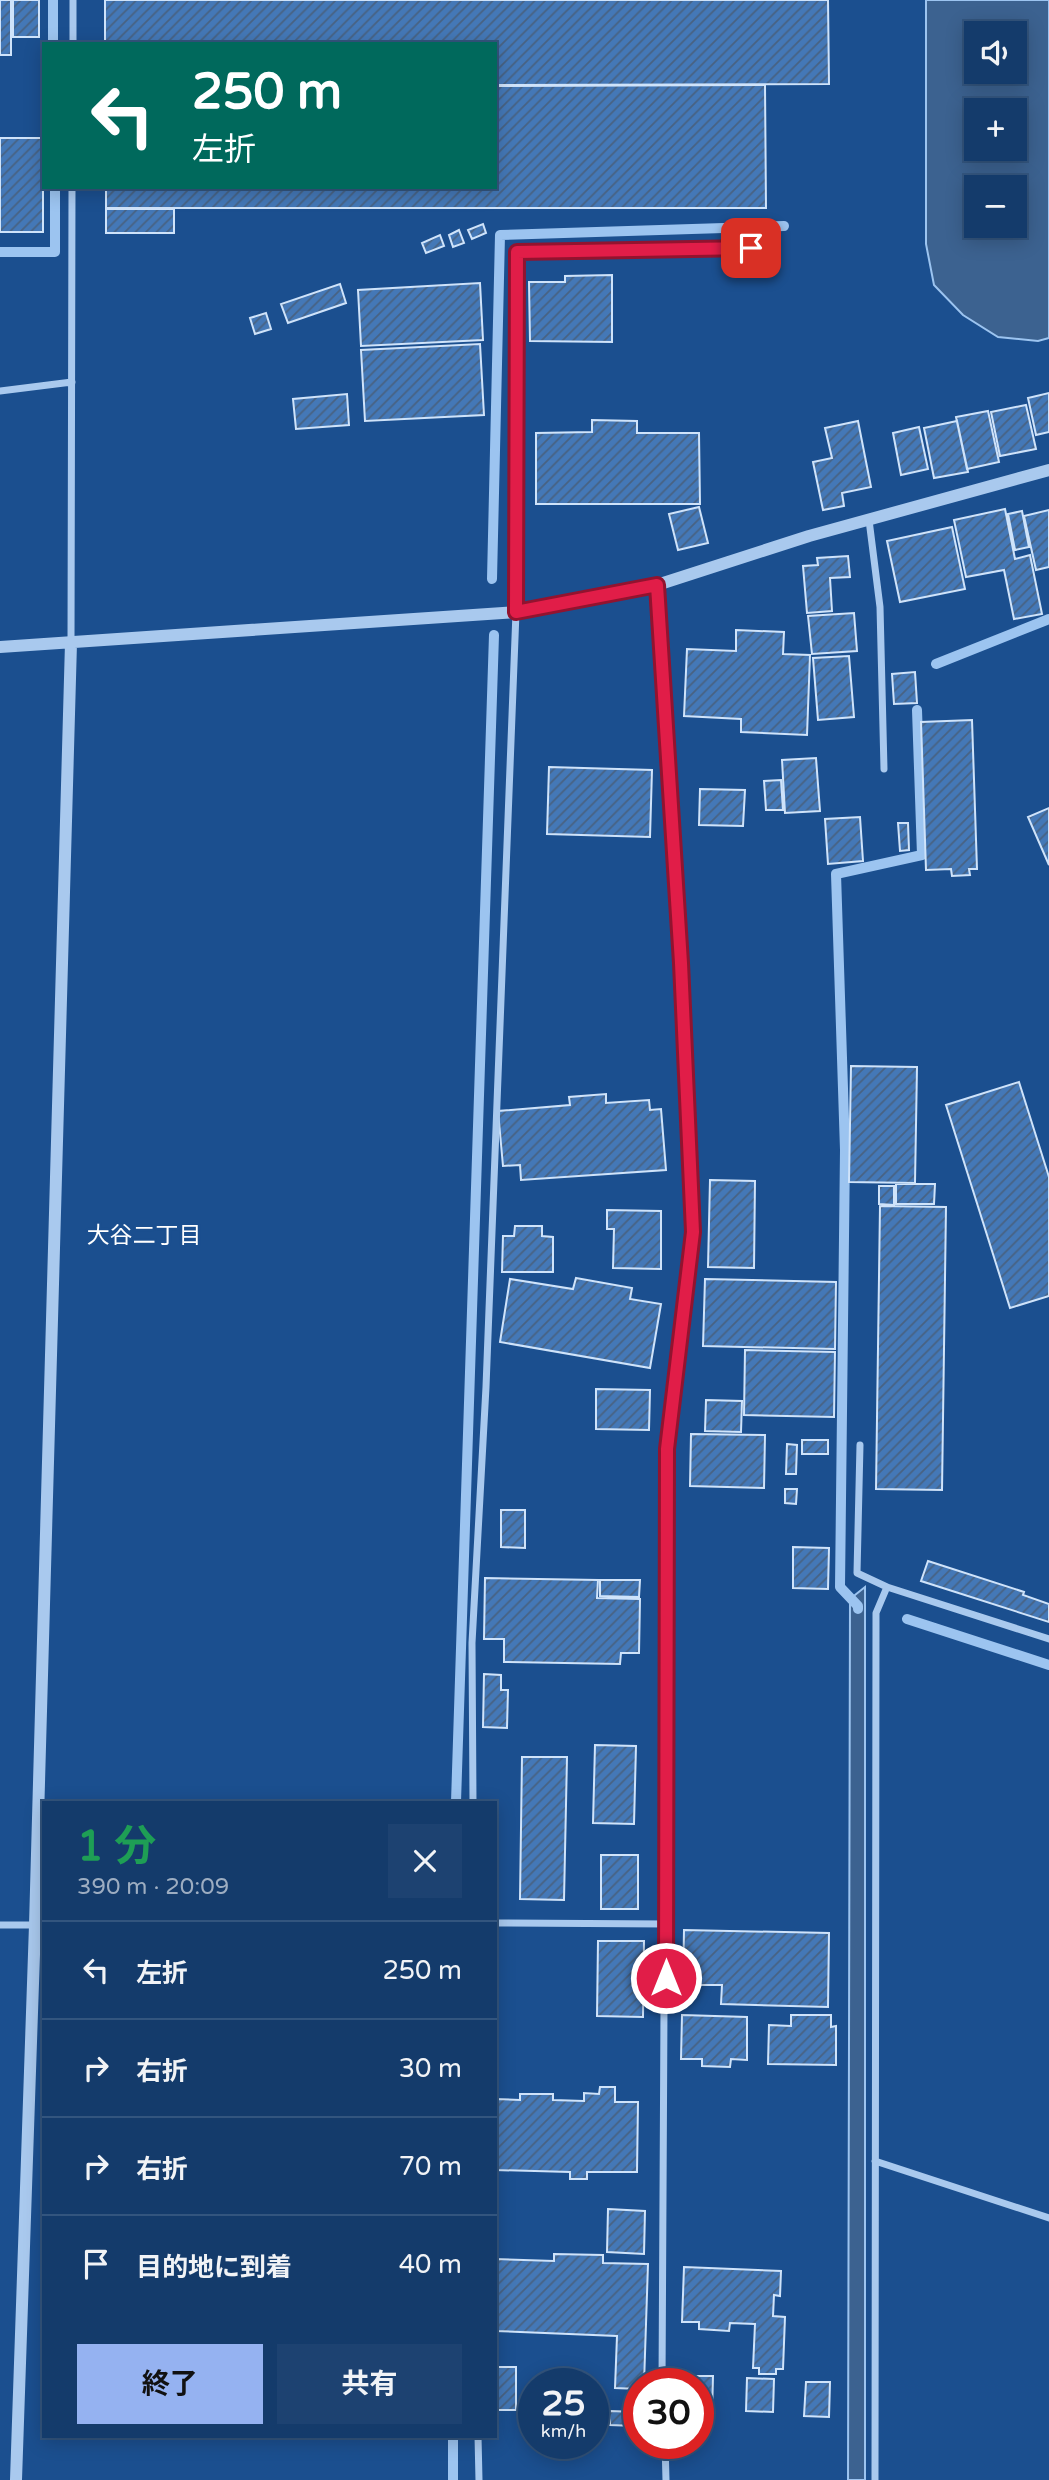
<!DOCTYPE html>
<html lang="ja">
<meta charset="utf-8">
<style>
body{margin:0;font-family:"Varela Round","Noto Sans JP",sans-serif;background:#1d4271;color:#f1f3f6;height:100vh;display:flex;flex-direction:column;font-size:26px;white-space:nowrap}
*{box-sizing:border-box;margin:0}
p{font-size:23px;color:#9dadc1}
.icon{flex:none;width:38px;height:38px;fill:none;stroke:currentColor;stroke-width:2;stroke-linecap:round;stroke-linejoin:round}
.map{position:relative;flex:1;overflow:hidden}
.panel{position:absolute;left:42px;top:1801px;width:455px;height:637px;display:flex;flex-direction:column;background:#143b6b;border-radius:0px;box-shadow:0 4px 18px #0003,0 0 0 2px #33557e}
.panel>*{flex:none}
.top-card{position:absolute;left:42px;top:42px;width:455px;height:147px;border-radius:0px;box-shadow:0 4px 18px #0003,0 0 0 2px #33557e;background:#00695c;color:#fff;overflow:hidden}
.tools{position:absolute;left:964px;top:21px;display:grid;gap:14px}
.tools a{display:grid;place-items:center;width:63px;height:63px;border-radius:0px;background:#143b6b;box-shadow:0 4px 18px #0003,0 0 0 2px #33557e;font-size:35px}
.speed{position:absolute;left:518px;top:2368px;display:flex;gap:14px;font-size:35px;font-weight:700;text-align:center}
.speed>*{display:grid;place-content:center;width:91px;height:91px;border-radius:50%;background:#143b6b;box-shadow:0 4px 18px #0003,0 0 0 2px #33557e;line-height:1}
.speed small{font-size:18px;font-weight:400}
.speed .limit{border:10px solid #d22;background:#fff;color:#111}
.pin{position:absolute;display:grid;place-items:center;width:60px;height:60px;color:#fff;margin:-30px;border-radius:14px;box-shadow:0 4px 10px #0006}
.me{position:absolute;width:77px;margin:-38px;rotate:0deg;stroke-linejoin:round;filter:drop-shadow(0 0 5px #0008)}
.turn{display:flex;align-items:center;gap:24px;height:147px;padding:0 35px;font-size:32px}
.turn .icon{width:91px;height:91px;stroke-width:2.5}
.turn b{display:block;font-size:49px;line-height:60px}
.round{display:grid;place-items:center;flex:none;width:74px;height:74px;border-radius:0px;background:#1d4271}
.summary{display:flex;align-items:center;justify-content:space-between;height:119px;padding:0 35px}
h1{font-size:42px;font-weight:700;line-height:52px;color:#1e9e55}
.button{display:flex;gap:14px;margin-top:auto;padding:14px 35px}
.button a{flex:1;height:80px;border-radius:0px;background:#95b2f1;color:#111;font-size:28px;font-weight:700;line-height:80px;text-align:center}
.button a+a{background:#1d4271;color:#f1f3f6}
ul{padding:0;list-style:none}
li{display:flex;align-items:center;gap:21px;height:98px;padding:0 35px;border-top:2px solid #33557e}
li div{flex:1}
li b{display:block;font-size:26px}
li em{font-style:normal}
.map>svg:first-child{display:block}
.water{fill:#3c6290;stroke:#9cc4f0;stroke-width:2;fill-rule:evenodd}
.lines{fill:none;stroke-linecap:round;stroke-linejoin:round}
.stream{stroke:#9cc4f0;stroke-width:10}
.building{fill:url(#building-hatch);stroke:#cfe3fa;stroke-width:2}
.minor{stroke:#a9c9ee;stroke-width:7}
.tertiary{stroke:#a9c9ee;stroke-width:12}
.route-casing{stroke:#92132f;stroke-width:18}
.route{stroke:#e11d48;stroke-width:12}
.labels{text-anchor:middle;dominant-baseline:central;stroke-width:5;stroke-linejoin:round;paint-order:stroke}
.neighbourhood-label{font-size:23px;fill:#fff;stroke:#1b4f8f}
</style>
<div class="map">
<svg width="1049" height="2480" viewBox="0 0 1049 2480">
<defs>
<pattern id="building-hatch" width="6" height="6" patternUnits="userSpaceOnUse" patternTransform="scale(1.75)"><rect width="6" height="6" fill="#4478b7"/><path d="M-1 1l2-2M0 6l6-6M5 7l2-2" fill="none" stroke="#486282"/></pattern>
</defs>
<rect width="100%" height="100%" fill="#1b4f8f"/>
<!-- water -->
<path class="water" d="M926,0H1049V338L1038,341L998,337L963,315L934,285L926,244ZM976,33H1015V72H976ZM976,110H1015V149H976ZM976,187H1015V226H976Z
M865,1587V2480H848L850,1599Z"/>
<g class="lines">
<!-- stream -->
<path class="stream" d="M53,0V44
M0,252H55V187
M492,579L500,235L784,226
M936,664L1049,619
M858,1609V1606L840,1587L845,1150L836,874L922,855L917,710
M907,1619L1049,1665
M456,1802L494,635
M453,2436V2480"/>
</g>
<!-- building -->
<path class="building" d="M0,0H11V55H0Z
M13,0H39V37H13Z
M105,0H828L829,84L495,85V44H105Z
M765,85L766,208H106V187H495V86Z
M0,138H43V232H0Z
M106,209H174V233H106Z
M483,224L486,233L472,239L468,230Z
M459,230L464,243L453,247L449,235Z
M440,235L444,246L426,253L422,243Z
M612,275V342L530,341L529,282H565V276Z
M480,283L483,340L361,346L358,290Z
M340,284L346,303L288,323L281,304Z
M266,313L271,329L255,334L250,318Z
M480,344L484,415L365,421L361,350Z
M1049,393V432L1036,435L1028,398Z
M347,394L349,425L296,429L293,399Z
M1026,405L1036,449L1000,456L991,412Z
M988,411L999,462L967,469L956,417Z
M592,420L637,421V433H699L700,504H536V433L592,432Z
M858,421L871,487L842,493L844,506L823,510L813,462L832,458L825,428Z
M957,421L968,472L934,478L924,428Z
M919,427L928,469L901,475L893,433Z
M699,507L708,543L678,550L669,514Z
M1005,509L1015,559L1030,555L1042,614L1014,619L1004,570L966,577L954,520Z
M1049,510V567L1036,570L1024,516Z
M1022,511L1029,547L1015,550L1008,514Z
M952,527L965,589L900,602L887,541Z
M848,556L850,577L830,578L832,611L807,613L803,566L818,565L817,558Z
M854,613L857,651L812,654L808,616Z
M736,630L784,632L783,654L810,655L807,735L741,732V719L684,716L687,649L736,651Z
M849,656L854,717L818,720L813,658Z
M915,672L917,703L894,704L892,674Z
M972,720L977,869H969L970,875L952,876L951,869L926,870L921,722Z
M816,758L820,811L785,813L782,760Z
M549,767L652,770L650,837L547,834Z
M781,780L783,810H766L764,781Z
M700,789L745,790L743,826L699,825Z
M1049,808V865L1028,817Z
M860,817L863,861L828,864L825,819Z
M898,823H908L909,850L900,851Z
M851,1066L917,1067L915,1183L849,1182Z
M1019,1082L1049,1177V1296L1010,1308L946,1105Z
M606,1094V1103L649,1100L650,1110L661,1109L666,1170L521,1180L520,1165L503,1166L498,1111L570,1105L569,1097Z
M710,1180L755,1181L754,1268L708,1267Z
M896,1184H935L934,1204H896Z
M879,1186H894V1205L879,1204Z
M880,1206L946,1207L942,1490L876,1489Z
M607,1210L661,1211V1269L613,1268L614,1229H607Z
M515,1226H542V1236L553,1237V1272H502L503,1236H514Z
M576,1278L632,1288L630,1299L661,1304L650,1368L500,1342L510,1279L573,1289Z
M705,1279L836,1282L835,1349L703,1346Z
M745,1350L835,1352L834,1417L744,1415Z
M596,1389L650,1390L649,1430L596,1429Z
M706,1400L742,1401L741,1432L705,1431Z
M691,1434L765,1435L764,1488L690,1486Z
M802,1440H828V1454H802Z
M787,1444L797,1445L796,1474H786Z
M785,1489H797L796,1504L785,1503Z
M501,1510H525V1548L501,1547Z
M793,1547L829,1548L828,1589L793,1588Z
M928,1561L1024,1592L1023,1595L1049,1604V1622L921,1581Z
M485,1578L598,1580L597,1598L640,1599L639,1653H621L620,1664L504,1662V1639H484Z
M600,1580H640L639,1597L600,1596Z
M484,1674L501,1675V1690H508L507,1728L483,1727Z
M595,1745L636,1746L634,1824L593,1823Z
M522,1757H567L564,1900L520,1899Z
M601,1855H638V1909H601Z
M684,1930L829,1933L828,2007L721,2004L722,1985H683Z
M598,1941H644L643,2017L597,2016Z
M682,2015L747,2017V2060L731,2059L730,2067L702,2066V2059H681Z
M791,2015H831V2027L836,2026V2065L768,2064L769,2025L791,2026Z
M600,2087H615V2102H638L637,2172H587V2179H570V2172L495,2170V2099L520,2100V2094H553V2100L584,2101V2093L599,2094Z
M608,2209L645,2211L644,2254L607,2252Z
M554,2254L603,2255V2263L648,2264L644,2384H639V2389L615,2388L617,2336L495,2331V2259L554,2261Z
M684,2267L781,2271L780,2296L774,2295L773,2316L785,2317L783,2369H776V2374H759V2368H753L755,2324L730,2323L729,2331L699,2329V2322H682Z
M495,2367H516V2410H495Z
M684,2376H713L712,2416L698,2415V2384H684Z
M747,2378L774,2379L773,2412L746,2411Z
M806,2382H830L829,2417L804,2416Z
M610,2411L636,2412L635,2426L610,2425Z"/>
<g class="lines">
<!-- minor -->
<path class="minor" d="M73,44V0
M0,391L72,382
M869,520L880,607L884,769
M657,585L681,963L693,1232L667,1449L662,2384
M71,643L72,187
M860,1445L857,1573L887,1587
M473,1802L472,1643L486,1387L516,612L517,252L777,247
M495,1923L666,1924
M0,1925H44
M875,2161L1049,2218
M478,2436L479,2480
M665,2443L666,2480
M875,2480L876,1613L887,1587L1049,1639"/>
<!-- tertiary -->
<path class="tertiary" d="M0,647L516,612L657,585L809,536L1049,470
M16,2480L35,1925L71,643"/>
</g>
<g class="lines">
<defs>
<path id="route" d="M666,1978L667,1449L693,1232L681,963L657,585L516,612L517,252L751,248"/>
</defs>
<!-- route casing -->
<use href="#route" class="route-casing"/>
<!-- route -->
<use href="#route" class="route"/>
</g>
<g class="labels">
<!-- neighbourhood labels -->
<g class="neighbourhood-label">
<text x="144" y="1236">大谷二丁目</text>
</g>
</g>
</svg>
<div class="tools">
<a><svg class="icon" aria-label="sound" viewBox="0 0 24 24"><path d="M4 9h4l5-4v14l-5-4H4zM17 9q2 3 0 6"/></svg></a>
<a>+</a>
<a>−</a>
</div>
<div class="speed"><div>25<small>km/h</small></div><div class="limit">30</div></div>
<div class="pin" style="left:751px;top:248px;background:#d93025"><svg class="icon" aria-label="arrive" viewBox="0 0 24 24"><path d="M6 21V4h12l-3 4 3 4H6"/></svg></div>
<svg class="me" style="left:666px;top:1978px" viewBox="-20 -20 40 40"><circle r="17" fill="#e11d48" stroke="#fff" stroke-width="3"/><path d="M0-11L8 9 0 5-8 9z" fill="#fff"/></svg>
<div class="top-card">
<div class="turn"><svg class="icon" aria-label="left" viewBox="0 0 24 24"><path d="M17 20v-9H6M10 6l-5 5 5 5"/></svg><div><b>250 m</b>左折</div></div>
</div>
<section class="panel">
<div class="summary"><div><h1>1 分</h1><p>390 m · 20:09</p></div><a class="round"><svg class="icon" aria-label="close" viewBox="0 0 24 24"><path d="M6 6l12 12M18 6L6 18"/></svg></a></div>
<ul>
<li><svg class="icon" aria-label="left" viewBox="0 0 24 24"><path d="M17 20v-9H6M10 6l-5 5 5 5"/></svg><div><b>左折</b></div><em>250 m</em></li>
<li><svg class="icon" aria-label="right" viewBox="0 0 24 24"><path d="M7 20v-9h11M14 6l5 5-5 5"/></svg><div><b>右折</b></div><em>30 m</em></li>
<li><svg class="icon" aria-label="right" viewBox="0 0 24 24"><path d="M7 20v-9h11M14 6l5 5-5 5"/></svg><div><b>右折</b></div><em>70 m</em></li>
<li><svg class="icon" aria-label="arrive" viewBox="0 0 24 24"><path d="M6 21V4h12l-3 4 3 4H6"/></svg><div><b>目的地に到着</b></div><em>40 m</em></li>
</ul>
<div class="button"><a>終了</a><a>共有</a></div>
</section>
</div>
